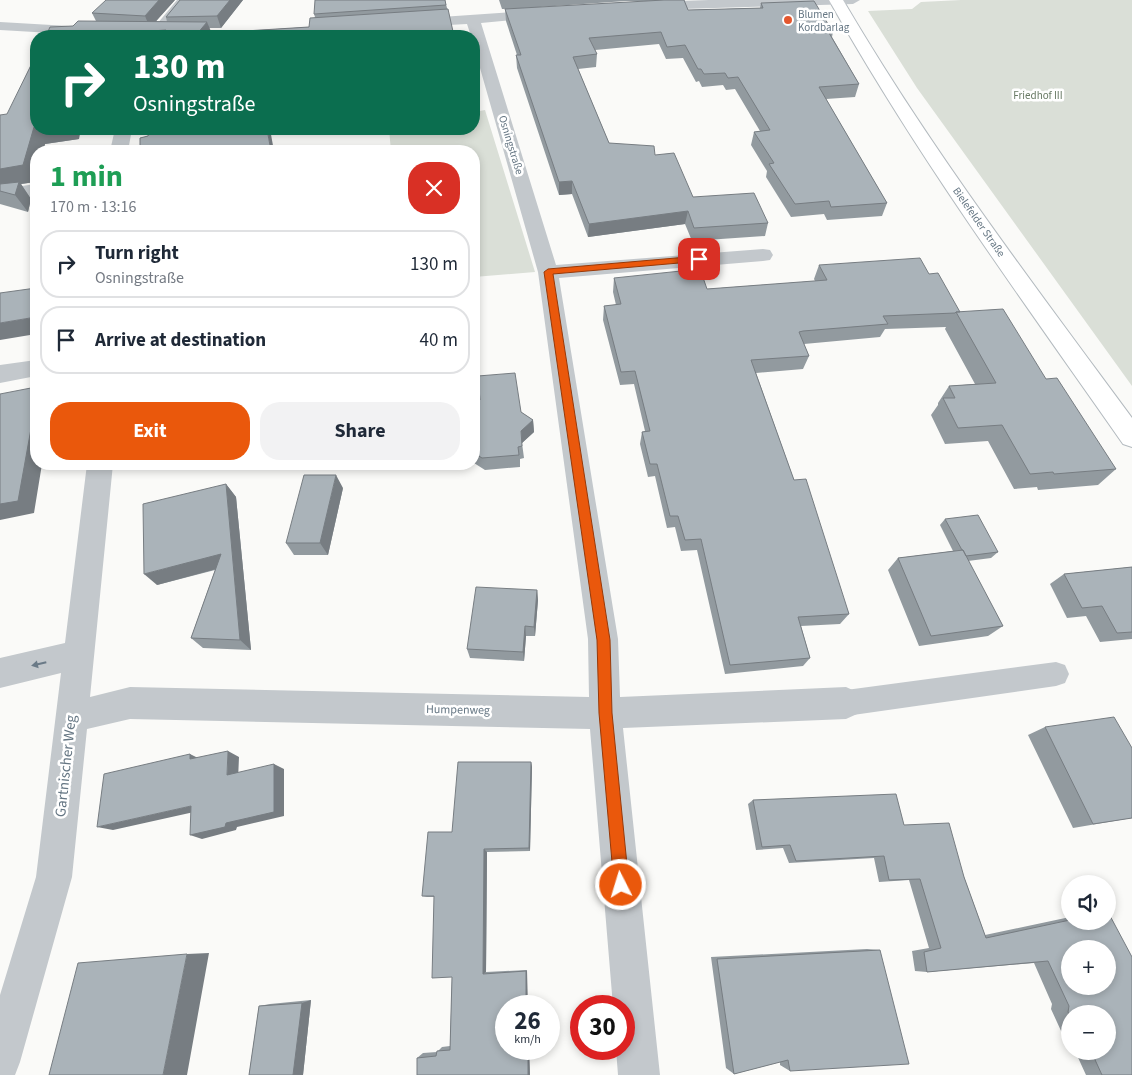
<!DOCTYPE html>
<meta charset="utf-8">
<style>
body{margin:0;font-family:"Source Sans 3",sans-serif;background:#f2f2f3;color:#1f2937;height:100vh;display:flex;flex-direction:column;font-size:19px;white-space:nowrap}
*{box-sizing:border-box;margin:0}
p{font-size:16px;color:#747a83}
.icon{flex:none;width:28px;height:28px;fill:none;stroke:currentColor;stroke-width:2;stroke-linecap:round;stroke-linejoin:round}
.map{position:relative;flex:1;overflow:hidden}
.sheet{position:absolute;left:30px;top:145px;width:450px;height:325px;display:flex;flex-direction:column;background:#fff;border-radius:20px;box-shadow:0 2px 8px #0003}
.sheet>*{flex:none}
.top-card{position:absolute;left:30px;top:30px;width:450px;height:105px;border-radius:20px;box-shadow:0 2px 8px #0003;background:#0b6e4f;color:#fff;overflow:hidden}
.buttons{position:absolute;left:1061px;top:875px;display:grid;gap:10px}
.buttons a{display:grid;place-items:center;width:55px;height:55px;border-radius:50%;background:#fff;box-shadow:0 2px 8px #0003;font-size:25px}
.speed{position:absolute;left:495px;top:995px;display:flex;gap:10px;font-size:25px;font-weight:700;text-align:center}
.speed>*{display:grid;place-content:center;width:65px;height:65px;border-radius:50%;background:#fff;box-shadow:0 2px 8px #0003;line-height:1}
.speed small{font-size:12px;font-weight:400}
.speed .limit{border:8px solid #d22;background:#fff;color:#111}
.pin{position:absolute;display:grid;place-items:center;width:42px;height:42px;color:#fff;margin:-21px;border-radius:10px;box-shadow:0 2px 8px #0006}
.me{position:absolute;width:55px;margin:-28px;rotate:355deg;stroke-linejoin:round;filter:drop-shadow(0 0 4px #0008)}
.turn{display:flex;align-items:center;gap:18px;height:105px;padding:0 20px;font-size:22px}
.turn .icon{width:65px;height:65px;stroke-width:2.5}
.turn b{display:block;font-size:35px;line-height:42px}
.round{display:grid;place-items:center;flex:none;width:52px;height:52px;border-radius:20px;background:#f2f2f3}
.headline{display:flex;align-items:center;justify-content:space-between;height:85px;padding:0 20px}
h1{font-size:30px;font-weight:700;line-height:38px;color:#1e9e55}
.button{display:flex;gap:10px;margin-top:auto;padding:10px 20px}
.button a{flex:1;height:58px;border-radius:20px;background:#ea580c;color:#fff;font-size:20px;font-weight:700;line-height:58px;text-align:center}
.button a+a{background:#f2f2f3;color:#1f2937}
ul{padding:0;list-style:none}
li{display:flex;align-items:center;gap:15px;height:68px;margin:0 10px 8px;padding:0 10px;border:2px solid #e0e1e3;border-radius:20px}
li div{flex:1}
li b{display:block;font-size:19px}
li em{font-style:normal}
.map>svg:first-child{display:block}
.green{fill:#dadfd7}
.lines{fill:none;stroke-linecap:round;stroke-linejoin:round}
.secondary-casing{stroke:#b3babf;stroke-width:2}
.lane{fill:#c3c8cc;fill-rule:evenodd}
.street{fill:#c3c8cc;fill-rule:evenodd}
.secondary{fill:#fff;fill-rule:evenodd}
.wall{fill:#929a9f;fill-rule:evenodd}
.shaded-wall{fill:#777d82}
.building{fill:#aab3b9;stroke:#777d82;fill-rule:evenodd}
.oneway{fill:#6a7a87}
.route{fill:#ea580c;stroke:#983908}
.poi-dot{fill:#e4572e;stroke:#fff;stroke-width:2}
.labels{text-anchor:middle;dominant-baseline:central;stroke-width:5;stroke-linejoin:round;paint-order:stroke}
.far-poi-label{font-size:11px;fill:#657683;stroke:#fff;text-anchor:start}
.far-park-label{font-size:11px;fill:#687a64;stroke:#fff}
.far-street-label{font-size:11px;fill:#657683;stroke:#fff}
.street-label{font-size:12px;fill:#657683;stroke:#fff}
.near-street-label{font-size:15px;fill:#657683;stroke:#fff}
</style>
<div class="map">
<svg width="1132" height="1075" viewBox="0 0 1132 1075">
<rect width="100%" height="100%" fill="#fafaf8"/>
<!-- green -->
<path class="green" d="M961,0H1132V386L917,88L868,11L912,9L921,2Z
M485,110L535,272L474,277V151H391L389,129H474V112Z"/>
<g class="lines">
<defs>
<path id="secondary" d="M829,0H843C929,147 1031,281 1132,418V447L1123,444C1021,298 916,155 829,0Z"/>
</defs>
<!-- secondary casing -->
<use href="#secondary" class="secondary-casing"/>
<!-- lane -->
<path class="lane" d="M1056,662L1065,665L1069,674L1065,683L1056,686L846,716L837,712L833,703L837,694L846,690Z"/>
<!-- street -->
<path class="street" d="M177,0H192L162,36H147Z
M709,0H860L853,4L649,10L642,6L649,2Z
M542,10L549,14L547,17L481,23L556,265L763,249L770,250L773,255L770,260L763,261L559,278L618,639L620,697L846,687L857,692L862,703L857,714L846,719L623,728L660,1075H618L616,1049H624V1006H613L590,729L130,719L87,729L72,877L20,1062L15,1075H0V995L36,877L61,673L0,688V658L65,643L87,464H113L90,697L130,687L589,697L588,639L538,272L474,47V36H471L467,24L412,27L405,23L412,19Z
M0,22L86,27L93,31L86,35L0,30Z
M115,129H132L128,151H110Z
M36,184V196L0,201V189Z
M36,360V376L0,383V365Z"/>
<!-- secondary -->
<use href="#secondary" class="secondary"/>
</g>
<!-- wall -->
<path class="wall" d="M175,0L156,21L167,22L166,17L180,0H243L221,28H209L211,33L309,27L315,17L314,14L445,0L454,36H46L73,26L96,21L92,13Z
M499,0H684L688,10L760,8L761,3L833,32L832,37L859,84L855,97L826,99L887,203L882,216L827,220L824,214L791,217L766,177L767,171L751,145L754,132L760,131L735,89L726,90L723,85L702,87L699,81L696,82L683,58L666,59L659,44L595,50L597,54L596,67L578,69L609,143L655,155L693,197L768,223L765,236L692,241L685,224L588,237L572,194L559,195L517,68L516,55H517L506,21L505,9H502ZM626,1H650L526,8Z
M0,115L79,139L45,144L43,151H36V177L35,182L21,184L31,199L28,212L0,204Z
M819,265L929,274L960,312L1046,379L1116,469L1098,485L1038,490L1037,487L1014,489L988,441L945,444L931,415L938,405V403L949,386L975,384L945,329L946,327L885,329L880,337L804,344L809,356L803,369L756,373L794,480L849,614L840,624L801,626L810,658L803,666L725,674L697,550L681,551L675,527L667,528L655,476L648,477L640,444L642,432L645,431L634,384L620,385L603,320L604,306L616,305L613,292L614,278L707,289L815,281L814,279Z
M474,401L521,412L533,420L534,432L522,443L524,458L520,459V467L485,470L474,463Z
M226,484L236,497L251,650L203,648L191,638L215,570L157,585Z
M343,488L328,555H294L286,543Z
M945,519L998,552L991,558L968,561L1003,626L988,636L919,646L888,570L898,558L953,551L940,525Z
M1132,567V639L1100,642L1086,616L1067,618L1050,584L1064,574Z
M537,590L538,600L535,636H526L524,661L470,658L467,649Z
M1045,727L1132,748V818L1073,828L1028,735Z
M531,762L532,767L530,851L487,852L486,972L527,970L506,1049H535L534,1053H529L530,1075H417V1058L423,1053L437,1052L442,1047L450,1046L452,977L434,897H427L422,896L452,832Z
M753,800L904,825L964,877L985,935L1070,917V921L1132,1075H1086L1075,1051H1108L1070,1014V1041L1068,1037L1062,1033L1051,1009L1052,1004L1034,963L927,972L915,971L912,951L929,948L909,880L879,882L874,858L789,863L783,848L756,850L748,804Z
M867,949L880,950L790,1071L780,1065V1062L734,1074L726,1068L711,957Z
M311,1000L303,1075H249L259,1006L270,1004Z"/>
<!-- shaded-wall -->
<path class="shaded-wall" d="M159,0H175L150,28L145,16Z
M230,0H243L221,28L217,16Z
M207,22L213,36L197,34Z
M34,127H36V129H81L79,139L45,144L43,151H36V177L35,182L21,184L31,199L28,212L15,195L0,188V169Z
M267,129H270L274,151H271Z
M572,181V194L559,195V182Z
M688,211L685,224L588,237L589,224Z
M36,317V334L0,340V323Z
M36,401V464H42L34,513L0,520V504Z
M533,420L534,432L522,443L521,431Z
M336,475L343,488L328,555L320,543Z
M226,484L236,497L251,650L240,640Z
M221,554L231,565L157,585L144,574Z
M537,590L538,600L535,636L534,627Z
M525,626L526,636L524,661L523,652Z
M228,751L239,757L238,780L227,775Z
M190,754L202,760L190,759Z
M531,762L532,767L530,851L529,848Z
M274,764L284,769V816L237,827L236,830L202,839L190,835L226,823Z
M191,806L203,810L113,830L97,827Z
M484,849L487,852L486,972L483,974Z
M209,953L187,1075H163L187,954Z
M527,970L528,1006H526V971Z
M311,1000L303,1075H293L302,1003Z
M529,1049L530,1075H528V1053Z"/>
<!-- building -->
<path class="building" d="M106,0H159L145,16L92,13Z
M180,0H230L217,16L166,17Z
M315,0H445L446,5L314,14Z
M664,0H684L688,10L763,8L761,3L814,1L833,32L829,33L859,84L819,87L887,203L831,207L829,201L795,204L769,164L774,163L754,132L770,130L738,77L728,78L725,73L704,74L701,69H698L685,45L667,47L661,32L589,38L597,54L573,57L609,143L654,146L655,155L674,153L693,197L754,193L768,223L694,228L688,211L589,224L572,181L559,182L516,55H521L505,9Z
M448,9L454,36H165L166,30L107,34L106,36H46L50,27L73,26L78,21L207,22L197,34L309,27L310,18Z
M36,55V127H34L23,165L0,169V115L7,114Z
M150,129H267L271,151H140V138L148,136Z
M19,182L15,195L0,191V184Z
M920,258L929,274L938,273L960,312H956L955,313L883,316L888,324L803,331L799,332L809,356L751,360L794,480L806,479L849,614L798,617L810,658L730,665L701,539L685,540L678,516H670L657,464H650L642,432L650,431L635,371L621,372L604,306L621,304L614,278L700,269L707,289L827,280L819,265Z
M36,288V317L0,323V293Z
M1003,309L1046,379L1057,378L1116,469L1054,474L1053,472L1030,474L1002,425L958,428L943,398H955L949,386L996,383L956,312Z
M515,373L521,412L533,420L521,431L522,446L518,447L519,455L482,458L474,453V401L480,400L478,376Z
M36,387V401L18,501L0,504V394Z
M304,475H336L320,543H286Z
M226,484L240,640L191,638L221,554L144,574L143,504Z
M978,515L998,552L966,556L963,550H962L945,519Z
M963,550L1003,626L931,636L898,558Z
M1132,567V632L1117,633L1102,606L1082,608L1064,574Z
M476,587L537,590L534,627L525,626L523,652L467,649Z
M1114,717L1132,748V818L1093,824L1045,727Z
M228,751L227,775L274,764V812L226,823L225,827L190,835L191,806L97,827L104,774L190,754V759Z
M458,762H531L529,848L484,849L483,974L526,971V1006H506V1049H534V1053H528V1075H417V1058L436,1056L437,1051L450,1050L452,977L432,978L434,896H422L428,832H452Z
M896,794L904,825L949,823L964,877L986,938L1070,920V921H1108V912L1132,957V1075H1102L1091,1051H1108V1014H1070V1016L1068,1012L1069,1006L1048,961L927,972L924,952L941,948L920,879L889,880L884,856L796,861L790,845L762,847L753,800ZM1070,949H1108V986H1070Z
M880,950L909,1064L790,1071L788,1060L734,1074L717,959Z
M187,954L163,1075H49L78,963Z
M302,1003L293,1075H249L259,1006Z"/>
<!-- one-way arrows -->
<defs><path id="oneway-solid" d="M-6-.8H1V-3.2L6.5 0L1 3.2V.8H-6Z" transform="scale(1.25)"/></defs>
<use class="oneway" href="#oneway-solid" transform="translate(39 664) rotate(167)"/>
<!-- route -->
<path class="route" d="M699,256L703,259L702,261L553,274L610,640L612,713L629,885L627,890L621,892L616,890L614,885L599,713L597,640L544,272L548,269Z"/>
<!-- markers -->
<circle class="poi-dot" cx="788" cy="20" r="5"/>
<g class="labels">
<!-- far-poi labels -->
<g class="far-poi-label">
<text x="798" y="14">Blumen<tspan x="798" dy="13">Kordbarlag</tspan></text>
</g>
<!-- far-park labels -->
<g class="far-park-label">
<text x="1038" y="95">Friedhof III</text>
</g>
<!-- far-street labels -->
<g class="far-street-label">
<text transform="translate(511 145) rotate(73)">Osningstraße</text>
<text transform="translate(979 222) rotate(55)">Bielefelder Straße</text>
</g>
<!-- street labels -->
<g class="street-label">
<text transform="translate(458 710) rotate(1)">Humpenweg</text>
</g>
<!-- near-street labels -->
<g class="near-street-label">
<text transform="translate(66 766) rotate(-84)">Gartnischer Weg</text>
</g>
</g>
</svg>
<div class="buttons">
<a><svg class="icon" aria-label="sound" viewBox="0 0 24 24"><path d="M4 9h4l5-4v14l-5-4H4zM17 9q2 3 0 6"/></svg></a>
<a>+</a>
<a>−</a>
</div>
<div class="speed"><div>26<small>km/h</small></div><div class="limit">30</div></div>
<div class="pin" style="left:699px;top:259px;background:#d93025"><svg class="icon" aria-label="arrive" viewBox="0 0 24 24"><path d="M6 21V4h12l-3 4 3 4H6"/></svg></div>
<svg class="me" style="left:621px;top:885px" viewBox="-20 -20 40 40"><circle r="17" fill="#ea580c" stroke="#fff" stroke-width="3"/><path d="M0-11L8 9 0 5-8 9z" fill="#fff"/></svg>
<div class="top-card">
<div class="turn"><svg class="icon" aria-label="right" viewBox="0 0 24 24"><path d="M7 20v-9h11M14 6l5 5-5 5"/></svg><div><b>130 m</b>Osningstraße</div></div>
</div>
<section class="sheet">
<div class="headline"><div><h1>1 min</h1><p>170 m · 13:16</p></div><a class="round" style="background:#d93025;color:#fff"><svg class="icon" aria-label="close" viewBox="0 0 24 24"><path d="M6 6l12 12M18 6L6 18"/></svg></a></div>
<ul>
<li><svg class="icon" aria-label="right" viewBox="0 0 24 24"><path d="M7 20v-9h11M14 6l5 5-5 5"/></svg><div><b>Turn right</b><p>Osningstraße</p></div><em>130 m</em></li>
<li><svg class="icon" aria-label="arrive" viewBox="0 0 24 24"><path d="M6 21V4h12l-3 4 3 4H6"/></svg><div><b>Arrive at destination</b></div><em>40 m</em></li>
</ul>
<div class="button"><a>Exit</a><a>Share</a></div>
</section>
</div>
